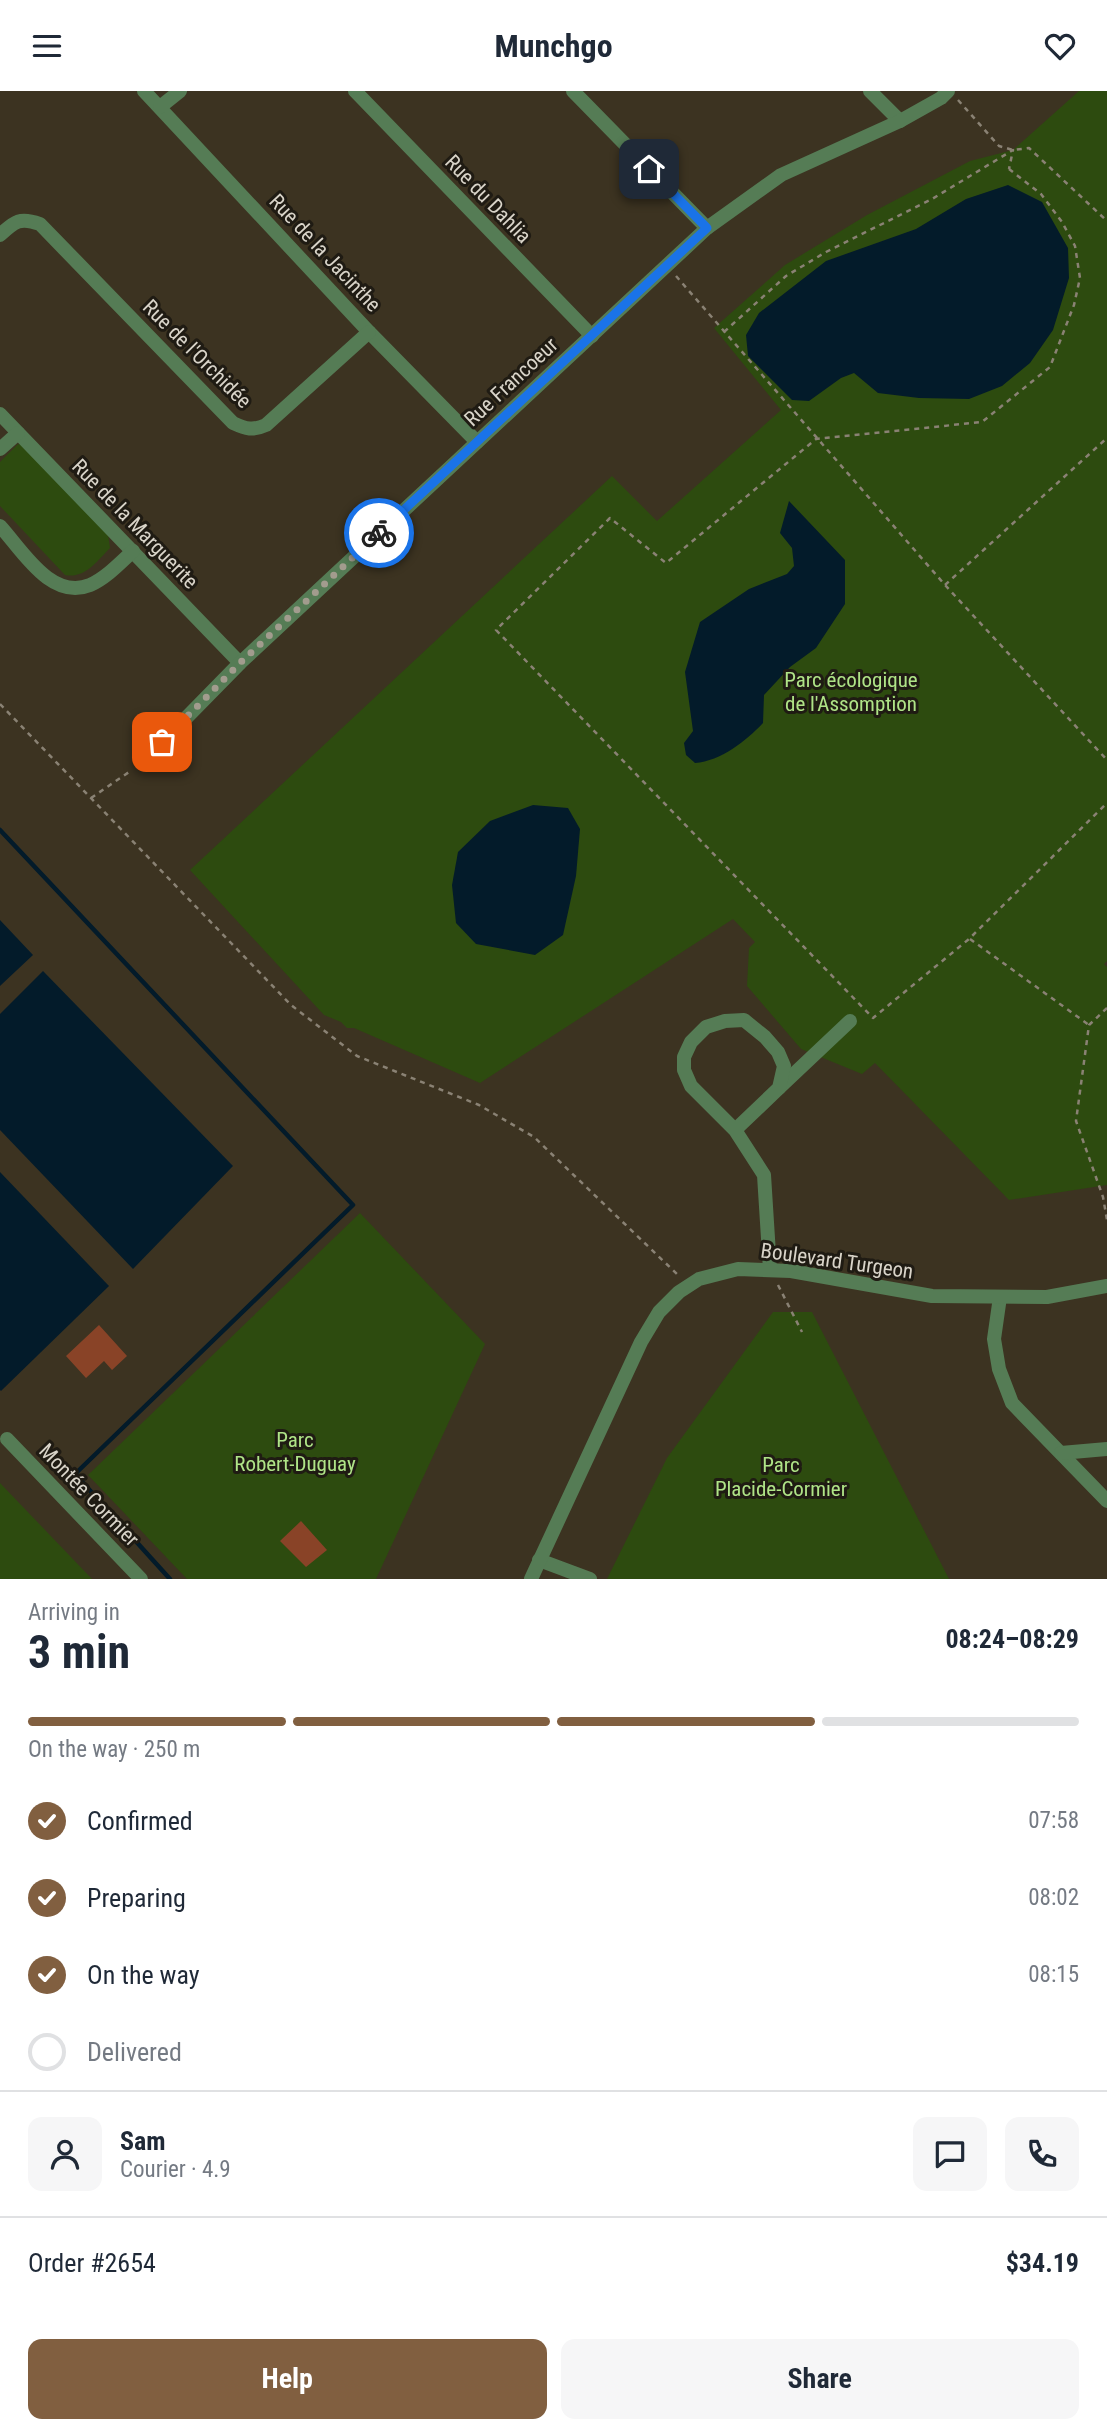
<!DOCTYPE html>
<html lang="en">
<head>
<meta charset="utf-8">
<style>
  body { margin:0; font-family:"Roboto Condensed",sans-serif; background:#f6f6f7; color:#1f2937; height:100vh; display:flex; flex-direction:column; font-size:26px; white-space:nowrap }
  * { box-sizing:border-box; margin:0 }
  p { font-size:23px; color:#747a83 }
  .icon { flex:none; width:38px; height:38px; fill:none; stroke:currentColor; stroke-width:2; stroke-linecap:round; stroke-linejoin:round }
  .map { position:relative; height:1488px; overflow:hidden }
  .drawer { display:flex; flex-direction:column; background:#fff; flex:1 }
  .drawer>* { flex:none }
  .pin { position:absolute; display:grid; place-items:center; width:60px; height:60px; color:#fff; margin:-30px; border-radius:14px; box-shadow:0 4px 10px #0006 }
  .courier { position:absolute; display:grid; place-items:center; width:70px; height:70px; margin:-35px; border:5px solid #1a73e8; border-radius:50%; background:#fff; color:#222; box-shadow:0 2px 9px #0007 }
  .overview em { font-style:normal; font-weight:700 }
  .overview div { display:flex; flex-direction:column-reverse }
  .overview { display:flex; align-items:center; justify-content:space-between; height:119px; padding:0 28px }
  h1 { font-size:46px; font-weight:700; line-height:52px }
  .bar { display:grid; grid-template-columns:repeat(4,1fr); gap:10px 7px; align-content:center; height:84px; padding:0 28px }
  .bar i { height:9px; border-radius:5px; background:#e0e1e3 }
  .bar .active { background:#815f40 }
  .bar p { grid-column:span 4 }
  .line { display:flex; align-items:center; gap:18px; padding:0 28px; border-top:2px solid #e0e1e3 }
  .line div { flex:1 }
  .round { display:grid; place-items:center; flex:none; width:74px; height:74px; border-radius:14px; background:#f6f6f7 }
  ol { padding:0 28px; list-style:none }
  li { display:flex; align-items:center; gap:21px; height:77px }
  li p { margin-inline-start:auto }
  li .icon { padding:7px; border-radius:50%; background:#815f40; color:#fff; stroke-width:4 }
  li:last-child { color:#747a83 }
  li i { width:38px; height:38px; border:4px solid #e0e1e3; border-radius:50% }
  .button { display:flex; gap:14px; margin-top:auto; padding:14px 28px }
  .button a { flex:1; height:80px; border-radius:14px; background:#815f40; color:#fff; font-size:28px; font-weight:700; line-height:80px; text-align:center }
  .button a+a { background:#f6f6f7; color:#1f2937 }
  header { display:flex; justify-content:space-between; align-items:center; height:91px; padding:0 28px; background:#fff; font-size:32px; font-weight:700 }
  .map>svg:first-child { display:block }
  .green { fill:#2d4b0f }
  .water { fill:#031b2a }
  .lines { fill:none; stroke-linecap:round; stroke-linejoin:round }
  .stream { stroke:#031b2a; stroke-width:4.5 }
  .building { fill:#894327 }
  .path { stroke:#8a8274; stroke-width:2.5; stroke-dasharray:5 5; stroke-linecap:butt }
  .minor { stroke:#557c55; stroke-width:14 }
  .done { stroke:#a29c8e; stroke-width:7; stroke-dasharray:0 12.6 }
  .route { stroke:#1a73e8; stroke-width:9 }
  .labels { text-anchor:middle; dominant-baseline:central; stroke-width:6; stroke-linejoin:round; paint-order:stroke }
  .street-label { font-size:21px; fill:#d9d4c9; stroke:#1f1b13 }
  .park-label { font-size:21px; fill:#afe487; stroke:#1f1b13 }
</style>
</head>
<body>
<header><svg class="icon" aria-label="menu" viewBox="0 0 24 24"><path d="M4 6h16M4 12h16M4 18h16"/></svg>Munchgo<svg class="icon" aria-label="heart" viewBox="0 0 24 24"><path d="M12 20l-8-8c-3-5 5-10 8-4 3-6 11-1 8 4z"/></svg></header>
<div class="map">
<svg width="1107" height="1488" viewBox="0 0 1107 1488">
  <rect width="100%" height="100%" fill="#3c3321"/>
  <g class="green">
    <path d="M1079,0H1107V870L1104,873L1107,876V1094L1009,1109L875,972L862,983L801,958L747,895L749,857L755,851L733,828L480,992L354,937H347L341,931L324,924L190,779L612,385L657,430L781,319L714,237L785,174L867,124L970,70L1013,59Z"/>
    <path d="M18,353L25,355L108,443L110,457C97,470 85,488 65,484L0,415V371Z"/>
    <path d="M360,1122L485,1253L376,1488H187L88,1384Z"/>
    <path d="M773,1221H812L949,1488H607L667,1367Z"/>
    <path d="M0,1392L92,1488H0Z"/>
  </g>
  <g class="water">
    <path d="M1008,94L1042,111L1068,157L1069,187L1053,239L1030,272L1002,295L969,308L919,307L878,302L854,282L841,287L809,310L792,309L748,265L746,244L759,222L826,170L916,138L966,108Z"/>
    <path d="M789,410L845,469V513L816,557L790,576L764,604L763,632C746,650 721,670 695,672L686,664L684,652L693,640L685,581L700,531L749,498L787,483L794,475L792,457L780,442Z"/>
    <path d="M533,714L568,717L580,738L576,785L563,844L535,864L476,853L456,832L452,794L458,761L490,730Z"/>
    <path d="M0,829L33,864L0,895Z"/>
    <path d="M43,880L233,1075L133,1178L0,1039V923Z"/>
    <path d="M0,1081L109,1195L1,1300L0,1299Z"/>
  </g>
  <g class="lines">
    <path class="stream" d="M0,739L353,1114L75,1383L170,1488"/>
  </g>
  <g class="building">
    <path d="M99,1234L127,1265L112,1279L104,1270L86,1287L66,1265Z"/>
    <path d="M301,1430L327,1459L306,1476L280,1450Z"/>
  </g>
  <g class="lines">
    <g class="path">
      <path d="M958,9L999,55L1013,59L1029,57L1107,130"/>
      <path d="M1009,78L1041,103L1062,131L1075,155L1080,187L1074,214L1050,276L982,331L816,348L666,472L610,427L496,539L873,927L969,848L1107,712"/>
      <path d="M676,185L945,494L1107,669"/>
      <path d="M724,241L786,185L826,161L932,108L1013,59L1009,78"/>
      <path d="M945,494L1107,347"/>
      <path d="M0,613L291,914L357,965L479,1014L534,1046L678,1184"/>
      <path d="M91,707L132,679"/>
      <path d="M970,848L1089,934"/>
      <path d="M1107,917L1089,934L1076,1030L1103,1106L1107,1129"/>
      <path d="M778,1194L802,1241"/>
    </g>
    <g class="minor">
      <path d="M144,0L369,241L477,351"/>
      <path d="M355,0L592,245"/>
      <path d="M573,0L707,137"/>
      <path d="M870,0L900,30"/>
      <path d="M160,16L180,0"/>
      <path d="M0,144C15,130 20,126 40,133L233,332C246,338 253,340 266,334L369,241"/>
      <path d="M0,323L240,572"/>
      <path d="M0,358L18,342"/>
      <path d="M0,435C22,459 51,510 90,494C106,487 120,472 133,460"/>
      <path d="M143,671L240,572L707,137L781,84L900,30L941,7L948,0"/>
      <path d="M779,997L850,930"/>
      <path d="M735,1039L779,997L784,975L778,961L765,946L744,929L725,930L706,936L691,951L684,966V979L691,995L735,1039L764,1084L770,1179"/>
      <path d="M1000,1206L994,1248L999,1278L1012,1312L1107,1410"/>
      <path d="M7,1348L141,1488"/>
      <path d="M1061,1362L1107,1358"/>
      <path d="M539,1469L590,1488"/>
      <path d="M531,1488L641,1251L659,1221L679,1201L699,1188L738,1178L791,1180L932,1205L1047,1206L1107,1195"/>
    </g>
  </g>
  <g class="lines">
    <path class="done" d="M162,651L240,572L379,442"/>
    <path class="route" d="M379,442L707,137L649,78"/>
  </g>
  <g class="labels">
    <g class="street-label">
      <text transform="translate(488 108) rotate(46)">Rue du Dahlia</text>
      <text transform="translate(325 162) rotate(47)">Rue de la Jacinthe</text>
      <text transform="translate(197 263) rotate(45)">Rue de l'Orchidée</text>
      <text transform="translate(511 291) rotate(-43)">Rue Francoeur</text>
      <text transform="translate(135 433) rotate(46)">Rue de la Marguerite</text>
      <text transform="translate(837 1170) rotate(8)">Boulevard Turgeon</text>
      <text transform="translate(89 1404) rotate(46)">Montée Cormier</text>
    </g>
    <g class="park-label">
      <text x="851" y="589">Parc écologique<tspan x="851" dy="24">de l'Assomption</tspan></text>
      <text x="295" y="1349">Parc<tspan x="295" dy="24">Robert-Duguay</tspan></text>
      <text x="781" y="1374">Parc<tspan x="781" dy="24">Placide-Cormier</tspan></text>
    </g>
  </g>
</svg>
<div class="pin" style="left:162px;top:651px;background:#ea580c"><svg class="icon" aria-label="bag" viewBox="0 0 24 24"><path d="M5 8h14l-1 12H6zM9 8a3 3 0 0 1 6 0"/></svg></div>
<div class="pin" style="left:649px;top:78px;background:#1f2937"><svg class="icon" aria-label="home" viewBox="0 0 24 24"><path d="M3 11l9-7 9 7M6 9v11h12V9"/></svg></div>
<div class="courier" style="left:379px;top:442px"><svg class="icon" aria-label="bike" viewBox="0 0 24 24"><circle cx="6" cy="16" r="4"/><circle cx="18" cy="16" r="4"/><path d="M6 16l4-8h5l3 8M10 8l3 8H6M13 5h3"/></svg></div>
</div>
<section class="drawer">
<div class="overview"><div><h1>3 min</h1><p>Arriving in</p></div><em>08:24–08:29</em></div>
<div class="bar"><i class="active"></i><i class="active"></i><i class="active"></i><i></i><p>On the way · 250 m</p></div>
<ol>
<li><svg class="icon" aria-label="check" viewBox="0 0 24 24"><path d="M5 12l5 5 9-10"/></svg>Confirmed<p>07:58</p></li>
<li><svg class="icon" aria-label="check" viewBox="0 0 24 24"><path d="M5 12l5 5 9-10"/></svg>Preparing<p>08:02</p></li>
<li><svg class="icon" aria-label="check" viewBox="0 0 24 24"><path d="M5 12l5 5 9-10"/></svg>On the way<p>08:15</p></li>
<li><i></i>Delivered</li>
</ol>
<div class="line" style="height:126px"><a class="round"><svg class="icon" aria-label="person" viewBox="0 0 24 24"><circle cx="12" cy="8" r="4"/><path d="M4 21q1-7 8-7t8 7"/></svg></a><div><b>Sam</b><p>Courier · 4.9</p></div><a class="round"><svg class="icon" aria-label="chat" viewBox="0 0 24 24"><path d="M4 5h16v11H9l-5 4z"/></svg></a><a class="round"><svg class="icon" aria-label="phone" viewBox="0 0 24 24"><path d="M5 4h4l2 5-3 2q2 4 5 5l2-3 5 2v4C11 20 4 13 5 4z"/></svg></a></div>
<div class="line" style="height:91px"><div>Order #2654</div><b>$34.19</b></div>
<div class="button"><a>Help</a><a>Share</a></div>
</section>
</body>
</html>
